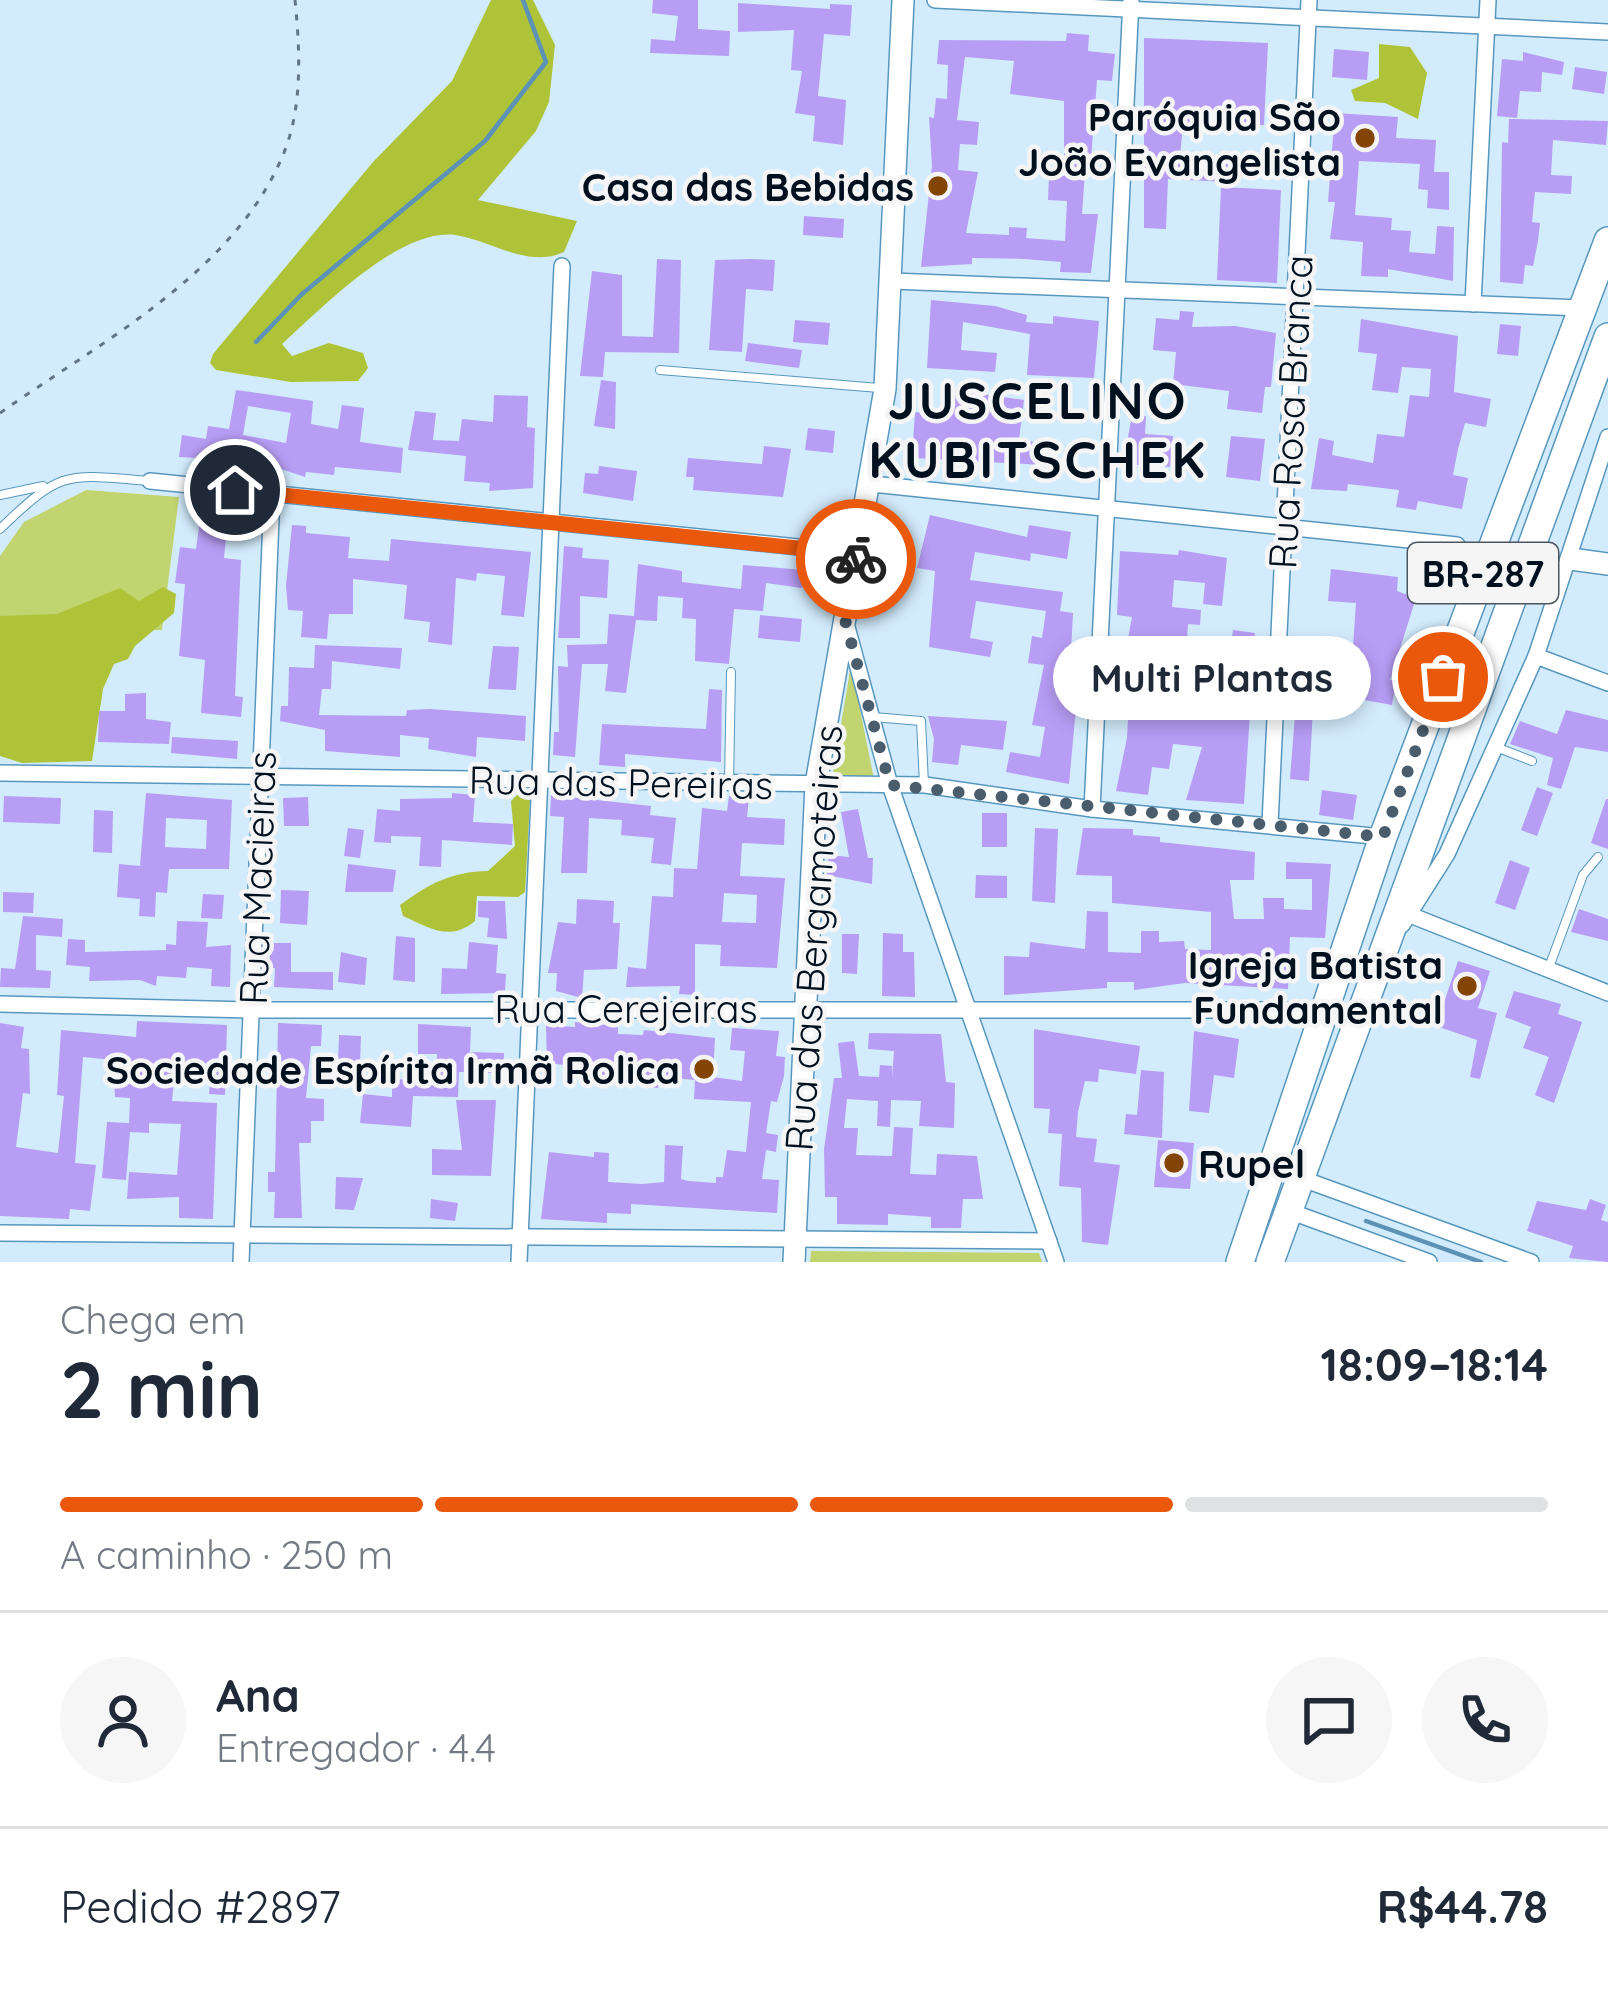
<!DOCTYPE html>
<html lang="pt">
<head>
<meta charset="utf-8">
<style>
  body { margin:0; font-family:Quicksand,sans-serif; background:#f6f6f7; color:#1f2937; height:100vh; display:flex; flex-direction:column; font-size:45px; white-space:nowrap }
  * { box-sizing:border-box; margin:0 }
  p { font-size:39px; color:#747a83 }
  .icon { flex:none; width:66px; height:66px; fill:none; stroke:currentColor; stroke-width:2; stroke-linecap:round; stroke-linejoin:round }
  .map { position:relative; height:1262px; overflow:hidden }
  .details { display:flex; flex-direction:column; background:#fff; flex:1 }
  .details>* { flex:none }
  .pin { position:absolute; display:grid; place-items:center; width:102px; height:102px; color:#fff; margin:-51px; border:6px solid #fff; border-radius:50%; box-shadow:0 3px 12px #0007 }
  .courier { position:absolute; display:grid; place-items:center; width:120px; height:120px; margin:-60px; border:9px solid #ea580c; border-radius:50%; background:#fff; color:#222; box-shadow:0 3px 15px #0007 }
  .bubble { position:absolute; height:84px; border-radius:42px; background:#fff; box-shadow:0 6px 18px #0003; font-size:39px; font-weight:700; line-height:84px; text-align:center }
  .headline em { font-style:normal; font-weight:700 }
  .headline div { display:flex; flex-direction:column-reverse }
  .headline { display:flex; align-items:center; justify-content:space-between; height:204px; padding:0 60px }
  h1 { font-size:78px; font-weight:700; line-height:90px }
  .bar { display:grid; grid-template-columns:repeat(4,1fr); gap:18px 12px; align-content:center; height:144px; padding:0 60px }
  .bar i { height:15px; border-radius:9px; background:#e0e1e3 }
  .bar .on { background:#ea580c }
  .bar p { grid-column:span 4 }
  .line { display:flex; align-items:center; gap:30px; padding:0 60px; border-top:3px solid #e0e1e3 }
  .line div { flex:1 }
  .round { display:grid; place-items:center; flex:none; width:126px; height:126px; border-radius:63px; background:#f6f6f7 }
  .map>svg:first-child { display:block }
  .green { fill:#c2d46f }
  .forest { fill:#afc339 }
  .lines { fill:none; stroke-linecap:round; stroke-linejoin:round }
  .stream { stroke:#5b92b5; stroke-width:4.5 }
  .building { fill:#b89df5; fill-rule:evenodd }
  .lane-casing { stroke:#5797be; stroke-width:10 }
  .street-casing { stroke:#5797be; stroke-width:18 }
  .secondary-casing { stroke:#5797be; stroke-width:24 }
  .highway-casing { stroke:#5797be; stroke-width:30 }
  .path { stroke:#617585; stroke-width:3; stroke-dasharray:6 9; stroke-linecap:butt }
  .lane { stroke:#fff; stroke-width:8 }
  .street { stroke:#fff; stroke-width:15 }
  .secondary { stroke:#fff; stroke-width:21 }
  .highway { stroke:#fff; stroke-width:27 }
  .done { stroke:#4a5d6d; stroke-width:12; stroke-dasharray:0 21.6 }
  .route { stroke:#ea580c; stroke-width:15 }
  .poi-dot { fill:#834505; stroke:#f5f5f5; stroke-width:4.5 }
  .labels { text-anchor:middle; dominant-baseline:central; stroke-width:9; stroke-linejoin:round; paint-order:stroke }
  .shield { fill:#f5f5f5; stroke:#4a555f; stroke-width:3 }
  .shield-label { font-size:36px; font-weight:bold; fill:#00101f }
  .poi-label { font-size:39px; font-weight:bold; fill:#00101f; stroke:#f5f5f5; text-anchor:end }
  .street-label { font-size:39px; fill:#00101f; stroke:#f5f5f5 }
  .district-label { font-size:51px; font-weight:bold; letter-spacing:3px; fill:#00101f; stroke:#f5f5f5 }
</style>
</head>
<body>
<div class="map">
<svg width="1608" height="1262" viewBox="0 0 1608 1262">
  <rect width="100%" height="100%" fill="#d3ecfd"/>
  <g class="green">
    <path d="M86,490L179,497L162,630L92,632L0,753V556L24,522Z"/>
    <path d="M851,665L874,779L832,778Z"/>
    <path d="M811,1251L1039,1253L1042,1262H810Z"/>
  </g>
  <g class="forest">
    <path d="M491,0H533L555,45L549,102L536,131L478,200L577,221L564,252C528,269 491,240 455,235C399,228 321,309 282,344L292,356L329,343L363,353L368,368L358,381L291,382L216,370L210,363L213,354L373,162L452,81Z"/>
    <path d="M1379,44L1410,47L1427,73L1418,119L1385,103L1355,101L1351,90L1379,78Z"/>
    <path d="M163,587L176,594L174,613L135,646L128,659L114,664L103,689L92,761L22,763L0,756V616L57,614L120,588L139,601Z"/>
    <path d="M518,794L530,800L525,892L518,897L477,896L475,921C450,942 430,928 403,916L400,905C431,883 450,872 488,871L515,846L511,801Z"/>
  </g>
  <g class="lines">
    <g class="stream">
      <path d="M256,342L302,294L485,141L546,62L523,0"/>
      <path d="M1366,1221L1481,1262"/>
    </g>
  </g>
  <g class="building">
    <path d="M653,0H698V29L730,31L729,56L650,53L651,39L675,41L678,16L652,13Z"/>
    <path d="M738,3L830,9V4L852,5L850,36L824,34L818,96L846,100L843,145L813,141L815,116L795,113L802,71L791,70L794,30L738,32Z"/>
    <path d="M1067,33L1089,35L1088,51L1115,54L1112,81L1097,80L1090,173L1085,172L1082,214H1098L1091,273L1060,272L1061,262L1025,259L972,258V264L921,267L932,166L929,117L934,118L936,98L947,99L948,65L937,64L939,40L1066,41ZM965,57L1014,61L1010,94L1064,101V176H1049L1048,200L1067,201L1065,241L1026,238L1027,228L1009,227V235L966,233L978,172L958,170L960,144L977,145L979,122L957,120Z"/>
    <path d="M1144,38L1268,43L1264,125H1183L1180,156L1228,159L1227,182L1168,179L1166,229L1144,228Z"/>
    <path d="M1334,49L1369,52L1367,80L1332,77Z"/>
    <path d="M1523,52L1564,62L1562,75L1542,72L1541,92L1520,91L1517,118L1497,116L1502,59L1523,61Z"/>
    <path d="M1575,67L1607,72L1604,94L1572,89Z"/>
    <path d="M1335,113L1398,117L1396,138L1436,140L1434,172H1449V210L1427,208L1428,190L1418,189L1420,164L1359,161L1355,215L1392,218L1391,230L1411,231L1409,252L1435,254L1437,226L1454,227L1453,281L1388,269V277L1361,276L1363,242L1330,239L1335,202H1328Z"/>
    <path d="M1509,119L1608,121L1606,145L1553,140L1551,175L1572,176L1571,194L1535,192L1532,222L1540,223L1538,241L1533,266L1525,265L1523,284L1500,282L1502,142L1508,143Z"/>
    <path d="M1221,187L1281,190L1277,283L1217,280Z"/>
    <path d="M804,216L844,219L843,238L803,235Z"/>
    <path d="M657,259L681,260L679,353L605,352L603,377L580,376L592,271L622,275V336L653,337Z"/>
    <path d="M750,259L775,260L773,291L746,289L742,352L709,350L715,260Z"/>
    <path d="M931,300L995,306L1027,315L1026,322L1053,324V316L1099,321L1094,378L1027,375L1030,334L963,322L961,350L997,353L995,372L927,368Z"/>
    <path d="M1180,311L1194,312L1192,327L1235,326L1276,333L1271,387H1265L1262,413L1227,409L1229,391L1173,384L1176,352L1153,350L1156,318L1179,320Z"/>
    <path d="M1361,319L1458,336L1454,392L1491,399L1486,427L1465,423L1458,449L1453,475L1468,478L1462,509L1418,501L1416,510L1396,507L1399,490L1348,484L1347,491L1311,489L1319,438L1334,441L1332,455L1373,463L1377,434L1404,437L1410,395L1429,397L1431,369L1402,367L1398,393L1372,390L1377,354L1358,352Z"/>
    <path d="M795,320L830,323L828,345L793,342Z"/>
    <path d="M1500,324L1521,326L1518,356L1497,354Z"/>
    <path d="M748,343L802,350L799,368L745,361Z"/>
    <path d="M601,380L616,382L615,429L594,426Z"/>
    <path d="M948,389L1024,400L1019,440L1045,443L1043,465L912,458L915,412L946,415Z"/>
    <path d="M236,390L313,401L311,424L338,429L342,405L364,408L360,442L403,448L401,473L335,467L334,475L306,472L305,477L257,461L179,457L182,435L206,439L208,426L229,429ZM248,406L291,413L286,443L243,435Z"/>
    <path d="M494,395L528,396L527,427L535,428L533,488L489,491L490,483L464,481L466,456L408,450L415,411L436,413L433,440L459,441L462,419L493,422Z"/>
    <path d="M1132,415L1146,416L1145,434L1173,436L1170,467L1123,464Z"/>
    <path d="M808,428L835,431L833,453L805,450Z"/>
    <path d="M1231,436L1265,439L1260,481L1226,477Z"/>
    <path d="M764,446L791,449L783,497L693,490L694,477H686L688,458L762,464Z"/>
    <path d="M599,466L637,471L633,501L583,493L585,473L598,474Z"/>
    <path d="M202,505L229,508L224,558L241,560L235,696L243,697L241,717L201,713L205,660L179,656L185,584L175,583L180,547L196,549Z"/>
    <path d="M930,515L1027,537L1029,525L1071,532L1067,559L1031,553L1030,561L975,552L970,580L1063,592L1060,611L1073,613L1068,707L1076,708L1069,784L1006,772L1010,752L1040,757L1045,727L1032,725L1044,665L1028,663L1032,636L1042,638L1046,611L976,601L970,638L993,642L990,657L929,647L935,571L917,568Z"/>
    <path d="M292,525L306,526V533L350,537L348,558L389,561L391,539L531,552L524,617L501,615L505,576L477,573L476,581L456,578L452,645L428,642L430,622L404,619L407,585L353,579V614H329L327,639L301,637L303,611L288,610L286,586Z"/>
    <path d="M564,546L583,548L582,558L609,560L607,598L580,596V638H558Z"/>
    <path d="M1179,550L1227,558L1222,606L1203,604L1205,583L1174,580L1172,607L1201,610L1200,625L1188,624L1186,655L1153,653L1148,692L1158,693L1155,714L1189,719L1192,689L1225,692L1233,630L1255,633L1244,697L1251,698L1244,804L1186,800L1202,747L1173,744L1169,769L1152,767L1148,795L1116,791L1127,738L1132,645L1127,644L1132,617L1117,615L1120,551L1178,555Z"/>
    <path d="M638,564L682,571V582L741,589L743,565L804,570L802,588L766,583L763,611L734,609L729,664L695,661L696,619L682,618L683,598L658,596L657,621L636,620L626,693L605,691L608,664H582L575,757L553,755L554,732H559L558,666L568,667L567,645L607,644L609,614L634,616Z"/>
    <path d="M1331,569L1398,577L1397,591L1416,598L1390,680L1396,681L1392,705L1314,691L1309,781L1290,779L1301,638L1353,646L1356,603L1328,601Z"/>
    <path d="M760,615L802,619L800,642L758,638Z"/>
    <path d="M315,645L402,648L400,669L332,661L331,689H322L319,715L406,716L407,710L430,709L526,716L525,741L477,737L476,757L428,749L429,738L400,735V757L325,751V730L280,721L281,706H288L289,667L314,668Z"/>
    <path d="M493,646L519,647L516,690L488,689Z"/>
    <path d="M709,689L722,690L721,762L625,754V767L599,765L602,724L706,729Z"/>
    <path d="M146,693V719L171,722L169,744L98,742L99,711H125V694Z"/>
    <path d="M1566,710L1608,720V752L1575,747L1561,789L1547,785L1553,758L1510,744L1520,721L1557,734Z"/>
    <path d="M928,716L1007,721L1003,750L961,745L958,765L932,762L934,739Z"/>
    <path d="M172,737L238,741L237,759L171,753Z"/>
    <path d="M1537,787L1553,793L1537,836L1521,830Z"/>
    <path d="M1322,790L1357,795L1353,820L1319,815Z"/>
    <path d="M146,793L232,800L229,869H169L167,893L156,892L155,917L139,916L140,899L117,897L119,864L140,866ZM166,818L207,820L206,849L165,847Z"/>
    <path d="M452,793L475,795L473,822L513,824L512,845L442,840L441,867L419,866L421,837L391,836V843L374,842L377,809L400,811V799L452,798Z"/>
    <path d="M551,795L651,806L650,815L676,818L671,865L651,863L654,838L621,835L622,820L589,818L587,873H561L564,817L550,816Z"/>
    <path d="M4,796L61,798L60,824L3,822Z"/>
    <path d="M729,796L749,797L747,817L785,819L784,845L742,843L740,876L785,878L777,968L720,966L721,945L695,944V995L679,994L680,986L626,987L628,967L646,969L652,896L673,897L674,868L697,869L702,808L727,811ZM724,893L757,895L756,923L722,922Z"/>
    <path d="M308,797L309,826H284L283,798Z"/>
    <path d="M1606,799H1608V849L1591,843Z"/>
    <path d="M858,809L868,858H873L872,884L827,875L829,855L849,857L841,812Z"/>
    <path d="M94,810L113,811L112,853L93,852Z"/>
    <rect x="982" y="813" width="25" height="34"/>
    <path d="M348,828L364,830L360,858L344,856Z"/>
    <path d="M1035,828L1058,829L1055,903L1032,901Z"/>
    <path d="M1083,828L1133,829V835L1160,837V842L1255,852L1254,880H1230L1234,919H1264L1263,898H1284V909L1312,910V879H1286V862L1331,864L1325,938L1290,937L1288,989L1185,983L1134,990V982H1107V988L1004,995V956L1029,957L1030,942L1085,949L1087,911L1108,912V952L1141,953V931H1159V942L1184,941L1185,949L1211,950V912L1112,903V876L1076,875Z"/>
    <path d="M1510,860L1530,868L1515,910L1495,903Z"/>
    <path d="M348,864L396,870L393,892H345Z"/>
    <path d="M976,875L1007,876V898H975Z"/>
    <path d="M281,890L309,891L307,925L280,923Z"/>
    <path d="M3,892L34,893L33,913L3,912Z"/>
    <path d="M203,894L224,895L222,919L201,918Z"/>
    <path d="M577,899L614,901L613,923H620L617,969L584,970L582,998L556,991L557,973H548L558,922L576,924Z"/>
    <path d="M478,901H505L507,939L487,937L489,918L478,917Z"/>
    <path d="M1579,909L1608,919V941L1571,932Z"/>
    <path d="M23,916L63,919L62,937L36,935V970L51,971L50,988L0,987L1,968L15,969Z"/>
    <path d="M177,921L208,922L206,947L231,945L230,987L211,986L212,969L187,967L186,978L157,976L156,986L140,980L89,981L90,967L66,965L68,939L85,940V952L166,950V944L176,945Z"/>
    <path d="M883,933L903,934V952H914L915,997L882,996Z"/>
    <path d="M842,934H859L857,974L842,973Z"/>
    <path d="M396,936L415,938V982L393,980Z"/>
    <path d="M469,942L498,945L496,973L506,974L505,993L441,994L442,968L467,969Z"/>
    <path d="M272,943H291V972H333V990L274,987L275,968H268Z"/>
    <path d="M341,952L367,958L365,985L338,982Z"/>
    <path d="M1458,961L1490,971L1478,1008L1497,1013L1480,1079L1470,1077L1477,1040L1436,1026Z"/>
    <path d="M1514,991L1561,1004L1558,1014L1582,1022L1554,1103L1535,1095L1549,1057L1523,1048L1531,1027L1505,1017Z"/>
    <path d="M137,1021L227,1025L225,1095L209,1094L211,1071L175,1070L172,1101L217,1103L213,1219L179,1218V1197L127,1199L129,1172L177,1175L181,1124L149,1123V1133L130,1132L126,1180L102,1178L107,1122L129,1123L130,1098L115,1097L113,1060L83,1057L75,1163L96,1165L90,1211L70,1209L69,1219L0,1216V1023L24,1027L21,1048L29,1049L30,1094L23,1093L16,1147L58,1153L64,1096L57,1095L61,1030L136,1037Z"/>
    <path d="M575,1022L618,1026V1034L643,1035L644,1030L715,1038L713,1077L742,1081L745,1051L730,1050L732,1028L779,1031L776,1056L785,1057L784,1076L777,1102L771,1101L766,1133L778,1135L776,1152L766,1150L762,1179L779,1180L777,1213L631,1204V1214L607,1213V1223L541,1219L549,1152L594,1157V1152L609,1153L608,1182L642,1184L664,1182L665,1145L683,1146L681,1179L688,1181L716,1183V1177H723L727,1150L746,1152L751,1102L694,1099L695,1080L660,1077L658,1088L640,1086L641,1076L593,1075L574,1066L547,1063L546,1025L575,1027Z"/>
    <path d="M278,1023L322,1025L321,1046H311L306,1098L324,1099V1121H311V1143H299L302,1218H274L275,1192H268V1172H275Z"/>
    <path d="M418,1024L471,1027L470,1052L504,1053L503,1073L459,1072L458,1097L413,1096L411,1127L360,1123L363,1094L392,1097V1079L436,1081L437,1054H418Z"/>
    <path d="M1034,1029L1140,1046L1136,1074L1099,1069L1098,1082L1085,1081L1078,1112L1076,1137L1097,1139L1094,1162L1120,1165L1108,1245L1082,1242L1081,1188L1059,1186L1062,1134L1048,1133L1050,1109L1034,1108Z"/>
    <path d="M1194,1031L1239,1039L1234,1078L1214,1075L1209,1113L1189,1111Z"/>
    <path d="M869,1033L941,1034L946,1082L955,1083L954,1128L919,1126L921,1101L891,1100L890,1127L877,1126L878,1101L847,1099L844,1128H858L856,1155L892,1156L894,1127L913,1128L910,1174L936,1175L937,1154L977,1156L983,1199H963L961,1228H931V1217L888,1214V1225L837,1224V1197H825L824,1149L834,1078H842L838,1043L854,1041L859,1076L879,1077L880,1065L892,1066V1078L894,1051L868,1049Z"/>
    <path d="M339,1035L361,1036L360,1065L338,1064Z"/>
    <path d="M1141,1070L1164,1072L1162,1138L1124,1134L1126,1114L1137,1115Z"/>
    <path d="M456,1100H496L491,1176L432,1175V1149L462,1150Z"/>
    <path d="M1158,1140L1194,1143L1190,1189L1154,1187Z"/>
    <path d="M336,1177L363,1178L354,1210L335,1209Z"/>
    <path d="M431,1199L458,1203L455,1221L430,1218Z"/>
    <path d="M1590,1199L1606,1205L1601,1220L1608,1222V1262L1569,1258L1573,1246L1527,1231L1537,1201L1586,1210Z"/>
  </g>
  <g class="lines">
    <g class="lane-casing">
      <g id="lane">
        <path d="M660,370L879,388"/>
        <path d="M0,495L43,486"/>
        <path d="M0,529C62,469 66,474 150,481"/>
        <path d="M873,717L921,721L924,784"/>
        <path d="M1496,747L1532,761"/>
        <path d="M729,783L731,672"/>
        <path d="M1548,970L1583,875L1598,857"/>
      </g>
    </g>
    <g class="street-casing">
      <g id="street">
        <path d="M935,0L1608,32"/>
        <path d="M892,281L1583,308"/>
        <path d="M1473,304L1488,0"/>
        <path d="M150,481L857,553"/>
        <path d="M872,484L1457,545"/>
        <path d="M847,627L890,785L1056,1262"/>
        <path d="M1536,656L1608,683"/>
        <path d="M0,773L925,785L1092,809L1383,837"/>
        <path d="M1092,809L1131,0"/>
        <path d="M1270,824L1309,0"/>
        <path d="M1410,915L1608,993"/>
        <path d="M1402,925L1447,854L1536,656L1608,437"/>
        <path d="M0,1004L251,1010H1325"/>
        <path d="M1300,1178L1531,1262"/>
        <path d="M1289,1211L1429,1262"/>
        <path d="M0,1233L1049,1241"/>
        <path d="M241,1262L272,494"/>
        <path d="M519,1262L562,266"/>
      </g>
    </g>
    <g class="secondary-casing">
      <g id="secondary">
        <path d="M1571,559L1608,564"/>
        <path d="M794,1262L816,784L885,389L903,0"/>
      </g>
    </g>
    <g class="highway-casing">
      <g id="highway">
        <path d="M1240,1262L1383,837L1608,241"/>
        <path d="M1270,1262L1608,337"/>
      </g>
    </g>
    <path class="path" d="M0,413C99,343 234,273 283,155C303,108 300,50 295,0"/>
    <use href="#lane" class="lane"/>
    <use href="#street" class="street"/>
    <use href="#secondary" class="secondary"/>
    <use href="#highway" class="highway"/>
  </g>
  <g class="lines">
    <path class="done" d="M856,559L844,616L890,785L1383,837L1443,677"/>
    <path class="route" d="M235,490L857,554L856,559"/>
  </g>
  <g class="poi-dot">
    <circle cx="1365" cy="138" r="12"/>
    <circle cx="938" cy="186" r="12"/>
    <circle cx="1467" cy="986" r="12"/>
    <circle cx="704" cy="1069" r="12"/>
    <circle cx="1174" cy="1163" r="12"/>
  </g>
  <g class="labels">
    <rect class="shield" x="1408" y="543" width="150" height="60" rx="9"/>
    <g class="shield-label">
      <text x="1483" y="573">BR-287</text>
    </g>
    <g class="poi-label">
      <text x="1341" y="116">Paróquia São<tspan x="1341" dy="45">João Evangelista</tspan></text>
      <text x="914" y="186">Casa das Bebidas</text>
      <text x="1443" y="964">Igreja Batista<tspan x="1443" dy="45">Fundamental</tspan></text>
      <text x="680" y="1069">Sociedade Espírita Irmã Rolica</text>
      <text x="1198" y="1163" text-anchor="start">Rupel</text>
    </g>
    <g class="street-label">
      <text transform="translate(1290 412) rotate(-87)">Rua Rosa Branca</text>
      <text transform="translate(621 782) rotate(1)">Rua das Pereiras</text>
      <text transform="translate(257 878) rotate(-88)">Rua Macieiras</text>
      <text transform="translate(813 938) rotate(-86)">Rua das Bergamoteiras</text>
      <text x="626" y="1008">Rua Cerejeiras</text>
    </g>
    <g class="district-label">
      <text x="1038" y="400">JUSCELINO<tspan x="1038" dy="59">KUBITSCHEK</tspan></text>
    </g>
  </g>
</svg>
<div class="pin" style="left:1443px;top:677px;background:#ea580c"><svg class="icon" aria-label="bag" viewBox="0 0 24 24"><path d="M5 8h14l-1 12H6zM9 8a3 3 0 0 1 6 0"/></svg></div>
<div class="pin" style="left:235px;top:490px;background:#1f2937"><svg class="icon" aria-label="home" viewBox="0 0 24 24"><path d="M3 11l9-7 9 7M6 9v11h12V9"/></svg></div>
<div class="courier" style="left:856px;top:559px"><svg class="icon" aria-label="bike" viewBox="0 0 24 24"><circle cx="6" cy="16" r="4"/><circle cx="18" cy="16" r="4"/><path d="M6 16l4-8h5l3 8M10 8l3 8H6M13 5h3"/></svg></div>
<div class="bubble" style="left:1053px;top:636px;width:318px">Multi Plantas</div>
</div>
<section class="details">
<div class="headline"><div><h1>2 min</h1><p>Chega em</p></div><em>18:09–18:14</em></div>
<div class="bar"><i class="on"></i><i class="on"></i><i class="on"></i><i></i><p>A caminho · 250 m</p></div>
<div class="line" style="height:216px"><a class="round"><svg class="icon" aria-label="person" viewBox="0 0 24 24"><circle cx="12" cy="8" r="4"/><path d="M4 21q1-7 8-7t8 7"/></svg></a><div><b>Ana</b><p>Entregador · 4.4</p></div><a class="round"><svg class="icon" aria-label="chat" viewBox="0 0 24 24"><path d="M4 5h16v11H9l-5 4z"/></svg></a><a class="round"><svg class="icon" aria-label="phone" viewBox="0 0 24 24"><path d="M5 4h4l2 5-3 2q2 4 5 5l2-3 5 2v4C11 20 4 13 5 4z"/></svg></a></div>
<div class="line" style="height:156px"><div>Pedido #2897</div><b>R$44.78</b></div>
</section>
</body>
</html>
